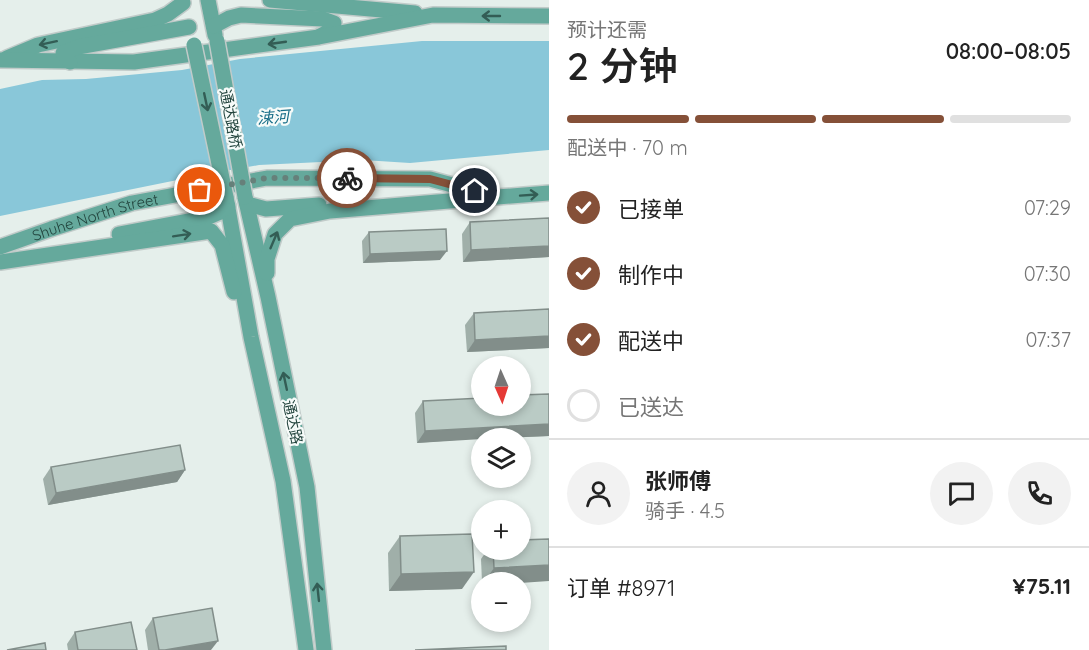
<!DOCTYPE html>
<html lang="zh">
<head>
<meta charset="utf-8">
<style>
  body { margin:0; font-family:Quicksand,"Noto Sans SC",sans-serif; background:#f2f2f2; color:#222; height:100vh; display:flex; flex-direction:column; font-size:22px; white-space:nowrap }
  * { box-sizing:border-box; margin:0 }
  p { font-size:20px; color:#767676 }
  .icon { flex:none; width:33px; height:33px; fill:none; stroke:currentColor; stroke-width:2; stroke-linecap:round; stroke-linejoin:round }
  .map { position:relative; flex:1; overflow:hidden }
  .drawer { display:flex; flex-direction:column; background:#fff; width:540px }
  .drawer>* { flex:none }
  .needle { width:39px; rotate:177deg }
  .tools { position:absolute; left:471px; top:356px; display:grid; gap:12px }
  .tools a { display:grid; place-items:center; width:60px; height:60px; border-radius:50%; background:#fff; box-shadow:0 3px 9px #0003; font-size:30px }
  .pin { position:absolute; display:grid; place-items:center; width:51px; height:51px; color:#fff; margin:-26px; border:3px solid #fff; border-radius:50%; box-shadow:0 2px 6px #0007 }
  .courier { position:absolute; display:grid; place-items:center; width:60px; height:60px; margin:-30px; border:4px solid #855038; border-radius:50%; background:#fff; color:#222; box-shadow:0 2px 8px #0007 }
  .headline em { font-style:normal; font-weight:600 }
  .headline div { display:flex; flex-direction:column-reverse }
  .headline { display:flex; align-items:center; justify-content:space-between; height:102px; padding:0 18px }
  h1 { font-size:39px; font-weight:600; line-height:45px }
  .bar { display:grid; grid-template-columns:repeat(4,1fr); gap:9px 6px; align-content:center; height:72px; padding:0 18px }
  .bar i { height:8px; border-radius:4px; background:#e0e0e0 }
  .bar .selected { background:#855038 }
  .bar p { grid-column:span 4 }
  .line { display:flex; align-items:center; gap:15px; padding:0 18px; border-top:2px solid #e0e0e0 }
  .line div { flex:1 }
  .round { display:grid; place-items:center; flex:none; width:63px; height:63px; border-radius:32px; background:#f2f2f2 }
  ol { padding:0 18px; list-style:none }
  li { display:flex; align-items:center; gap:18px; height:66px }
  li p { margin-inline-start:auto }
  li .icon { padding:6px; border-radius:50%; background:#855038; color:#fff; stroke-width:4 }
  li:last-child { color:#767676 }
  li i { width:33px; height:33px; border:3px solid #e0e0e0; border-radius:50% }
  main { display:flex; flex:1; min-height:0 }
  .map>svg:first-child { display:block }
  .water { fill:#89c7d9 }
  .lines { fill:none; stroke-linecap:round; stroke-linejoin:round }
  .major-casing { stroke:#c1cbc9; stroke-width:18 }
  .major { stroke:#65a99c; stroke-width:15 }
  .major-bridge-casing { stroke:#c1cbc9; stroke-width:18; stroke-linecap:butt }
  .major-bridge { stroke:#65a99c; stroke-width:15 }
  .wall { fill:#a0afa9 }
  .shaded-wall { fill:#828e8a }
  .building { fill:#bacbc5; stroke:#828e8a; stroke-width:1.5 }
  .oneway { stroke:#335d55 }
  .done { stroke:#66807a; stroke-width:6; stroke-dasharray:0 10.8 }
  .route { stroke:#855038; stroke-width:8 }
  .labels { text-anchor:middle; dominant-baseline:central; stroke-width:4.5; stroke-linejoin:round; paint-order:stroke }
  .street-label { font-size:15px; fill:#22443d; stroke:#f6fbf9 }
  .water-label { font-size:16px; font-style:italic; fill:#156c87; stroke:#f6fbf9 }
</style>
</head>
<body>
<main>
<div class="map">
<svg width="549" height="650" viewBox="0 0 549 650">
  <rect width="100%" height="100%" fill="#e5efeb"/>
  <path class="water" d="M422,41H549V150L410,163L363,160L259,165L202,175L0,216V89L42,80L86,79L182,70L240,59Z"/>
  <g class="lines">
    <g class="major-casing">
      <g id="major">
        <path d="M208,0L215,35"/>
        <path d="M270,0L415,13"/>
        <path d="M214,26L229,18L241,15L323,19L334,23L333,29L320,36"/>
        <path d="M7,58L38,45L155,20L168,14L183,3"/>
        <path d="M0,60L134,62L319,37L433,15L549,16"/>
        <path d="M70,62L63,53L78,47L189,27"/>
        <path d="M226,197L251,337L283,481L306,650"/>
        <path d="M245,197L268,297L307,487L324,650"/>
        <path d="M247,204L266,209L319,205"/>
        <path d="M119,234L209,217L218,213L228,206"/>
        <path id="s1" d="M0,247L51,229L132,203L267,178L430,179L497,197L549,193"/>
        <path d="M0,262L211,231L222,245L234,292"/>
        <path d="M267,273V259L275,234L290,219L330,211L485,198"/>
      </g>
    </g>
    <use href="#major" class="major"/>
    <g class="major-bridge-casing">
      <g id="major-bridge">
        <path d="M217,41L245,197"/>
        <path d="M194,45L226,197"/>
      </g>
    </g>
    <use href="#major-bridge" class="major-bridge"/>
  </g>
  <g class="wall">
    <path d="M549,218V257L463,262L462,234L470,222Z"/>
    <path d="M369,232L440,260L363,263L362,241Z"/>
    <path d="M549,309V348L467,352L465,325L474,313Z"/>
    <path d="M423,401L549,436L505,438H482L417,443L415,413Z"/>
    <path d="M51,467L185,470L177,482L48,505L43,479Z"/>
    <path d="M400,536L462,589L389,591L388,553Z"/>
    <path d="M488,549H520V582H482L481,559Z"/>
    <path d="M153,618L211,650H148L145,630Z"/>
    <path d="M75,632L137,650H68L67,644Z"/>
  </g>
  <g class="shaded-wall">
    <path d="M549,246V257L463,262L471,250Z"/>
    <path d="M447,251L440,260L363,263L370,254Z"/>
    <path d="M549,336V348L467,352L475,340Z"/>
    <path d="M549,424V436L505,438H482V439L417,443L425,431Z"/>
    <path d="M185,470L177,482L48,505L56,493Z"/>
    <path d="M549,565V581L520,583L484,582L494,568Z"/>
    <path d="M474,572L462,589L389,591L401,574Z"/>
    <path d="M218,641L211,650H165Z"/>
  </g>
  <g class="building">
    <path d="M549,218V246L471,250L470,222Z"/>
    <path d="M446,229L447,251L370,254L369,232Z"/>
    <path d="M549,309V336L475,340L474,313Z"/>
    <path d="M549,394V424L425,431L423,401L482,398V405H520V395Z"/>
    <path d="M180,445L185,470L56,493L51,467Z"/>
    <path d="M472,534L474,572L401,574L400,536Z"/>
    <path d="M549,539V565L494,568L493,549H520V540Z"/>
    <path d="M212,608L218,641L165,650H159L153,618Z"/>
    <path d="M131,622L137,650H78L75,632Z"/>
    <path d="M45,643L46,650H7Z"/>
    <path d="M506,646V650H415Z"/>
  </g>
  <defs><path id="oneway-shaft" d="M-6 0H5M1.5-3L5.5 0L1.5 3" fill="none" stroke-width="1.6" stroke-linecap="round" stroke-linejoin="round" transform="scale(1.5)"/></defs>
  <g class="oneway">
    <use href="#oneway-shaft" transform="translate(491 16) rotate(-180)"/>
    <use href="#oneway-shaft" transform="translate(48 43) rotate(168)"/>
    <use href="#oneway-shaft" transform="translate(277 43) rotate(172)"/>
    <use href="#oneway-shaft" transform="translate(206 102) rotate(78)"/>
    <use href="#oneway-shaft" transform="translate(529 195) rotate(-4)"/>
    <use href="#oneway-shaft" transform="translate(182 235) rotate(-9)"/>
    <use href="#oneway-shaft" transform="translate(274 240) rotate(-67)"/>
    <use href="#oneway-shaft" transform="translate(285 381) rotate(-102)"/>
    <use href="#oneway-shaft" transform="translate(318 592) rotate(-96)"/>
  </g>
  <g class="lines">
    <path class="done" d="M200,190L267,178H347"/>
    <path class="route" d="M347,178L430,179L475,191"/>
  </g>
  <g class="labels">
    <g class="street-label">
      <text transform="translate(231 119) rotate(79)">通达路桥</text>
      <text stroke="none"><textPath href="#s1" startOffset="100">Shuhe North Street</textPath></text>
      <text transform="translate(293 422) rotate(78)">通达路</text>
    </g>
    <g class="water-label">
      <text transform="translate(273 117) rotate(-4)">涑河</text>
    </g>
  </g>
</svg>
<div class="tools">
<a><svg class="needle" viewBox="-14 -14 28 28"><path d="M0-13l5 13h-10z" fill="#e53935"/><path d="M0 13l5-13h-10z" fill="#767676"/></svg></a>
<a><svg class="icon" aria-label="layers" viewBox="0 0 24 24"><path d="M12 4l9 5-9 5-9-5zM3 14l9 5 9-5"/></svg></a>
<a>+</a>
<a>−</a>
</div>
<div class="pin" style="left:200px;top:190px;background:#ea580c"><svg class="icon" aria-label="bag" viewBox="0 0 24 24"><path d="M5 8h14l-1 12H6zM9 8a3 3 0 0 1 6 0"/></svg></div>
<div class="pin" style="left:475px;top:191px;background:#1f2937"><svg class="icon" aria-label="home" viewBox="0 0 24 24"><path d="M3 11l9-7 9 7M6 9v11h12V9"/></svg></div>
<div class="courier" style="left:347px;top:178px"><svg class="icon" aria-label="bike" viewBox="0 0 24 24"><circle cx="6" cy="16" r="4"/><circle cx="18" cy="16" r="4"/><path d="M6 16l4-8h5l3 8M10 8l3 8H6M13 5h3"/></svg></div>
</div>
<section class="drawer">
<div class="headline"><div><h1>2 分钟</h1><p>预计还需</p></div><em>08:00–08:05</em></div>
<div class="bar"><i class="selected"></i><i class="selected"></i><i class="selected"></i><i></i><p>配送中 · 70 m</p></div>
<ol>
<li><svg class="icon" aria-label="check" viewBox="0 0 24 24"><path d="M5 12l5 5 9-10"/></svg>已接单<p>07:29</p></li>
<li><svg class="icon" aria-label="check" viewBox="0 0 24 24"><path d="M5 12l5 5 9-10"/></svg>制作中<p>07:30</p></li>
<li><svg class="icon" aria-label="check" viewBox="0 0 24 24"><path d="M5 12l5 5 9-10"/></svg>配送中<p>07:37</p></li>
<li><i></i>已送达</li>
</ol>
<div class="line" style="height:108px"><a class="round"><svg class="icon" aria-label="person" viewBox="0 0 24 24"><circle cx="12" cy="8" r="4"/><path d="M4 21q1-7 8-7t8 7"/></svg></a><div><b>张师傅</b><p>骑手 · 4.5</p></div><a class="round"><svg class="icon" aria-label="chat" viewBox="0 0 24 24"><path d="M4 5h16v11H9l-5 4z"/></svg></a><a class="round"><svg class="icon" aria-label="phone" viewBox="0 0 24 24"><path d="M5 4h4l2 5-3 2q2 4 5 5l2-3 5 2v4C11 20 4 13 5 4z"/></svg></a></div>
<div class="line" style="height:78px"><div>订单 #8971</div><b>¥75.11</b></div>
</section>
</main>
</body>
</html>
